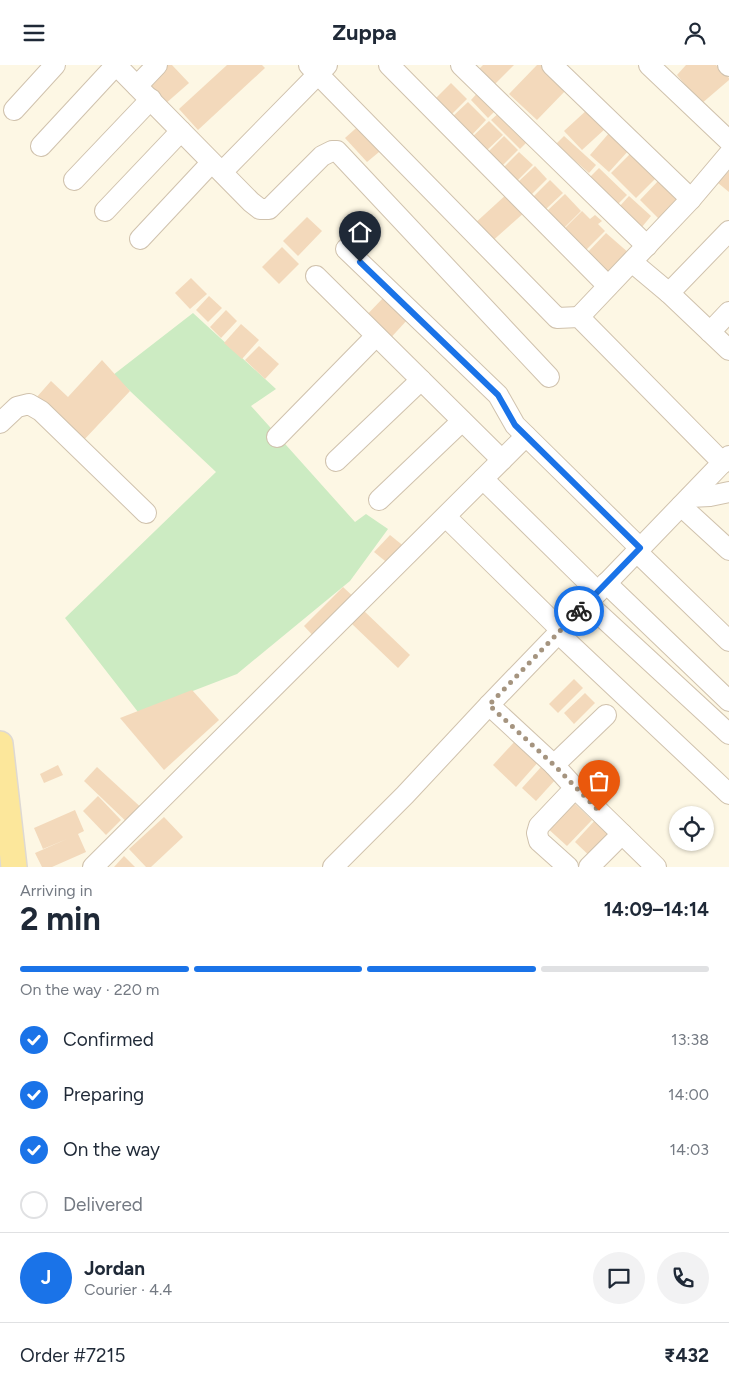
<!DOCTYPE html>
<html lang="en">
<head>
<meta charset="utf-8">
<style>
  body { margin:0; font-family:Figtree,sans-serif; background:#f2f2f3; color:#1f2937; height:100vh; display:flex; flex-direction:column; font-size:19px; white-space:nowrap }
  * { box-sizing:border-box; margin:0 }
  p { font-size:16px; color:#747a83 }
  .icon { flex:none; width:28px; height:28px; fill:none; stroke:currentColor; stroke-width:2; stroke-linecap:round; stroke-linejoin:round }
  .map { position:relative; height:802px; overflow:hidden }
  .drawer { display:flex; flex-direction:column; background:#fff; flex:1 }
  .drawer>* { flex:none }
  .controls { position:absolute; left:669px; top:741px; display:grid; gap:10px }
  .controls a { display:grid; place-items:center; width:45px; height:45px; border-radius:50%; background:#fff; box-shadow:0 1px 4px #0004; font-size:25px }
  .pin { position:absolute; display:grid; place-items:center; width:42px; height:42px; color:#fff; margin:-51px -21px; border-radius:50% 50% 50% 0; rotate:-45deg; box-shadow:0 0 5px #0007 }
  .pin .icon { rotate:45deg }
  .courier { position:absolute; display:grid; place-items:center; width:50px; height:50px; margin:-25px; border:4px solid #1a73e8; border-radius:50%; background:#fff; color:#222; box-shadow:0 1px 6px #0007 }
  .overview em { font-style:normal; font-weight:700 }
  .overview div { display:flex; flex-direction:column-reverse }
  .overview { display:flex; align-items:center; justify-content:space-between; height:85px; padding:0 20px }
  h1 { font-size:32px; font-weight:700; line-height:38px }
  .bar { display:grid; grid-template-columns:repeat(4,1fr); gap:8px 5px; align-content:center; height:60px; padding:0 20px }
  .bar i { height:6px; border-radius:4px; background:#e0e1e3 }
  .bar .selected { background:#1a73e8 }
  .bar p { grid-column:span 4 }
  .line { display:flex; align-items:center; gap:12px; padding:0 20px; border-top:1px solid #e0e1e3 }
  .line div { flex:1 }
  .round { display:grid; place-items:center; flex:none; width:52px; height:52px; border-radius:26px; background:#f2f2f3 }
  ol { padding:0 20px; list-style:none }
  li { display:flex; align-items:center; gap:15px; height:55px }
  li p { margin-inline-start:auto }
  li .icon { padding:5px; border-radius:50%; background:#1a73e8; color:#fff; stroke-width:4 }
  li:last-child { color:#747a83 }
  li i { width:28px; height:28px; border:2px solid #e0e1e3; border-radius:50% }
  header { display:flex; justify-content:space-between; align-items:center; height:65px; padding:0 20px; background:#fff; font-size:22px; font-weight:700 }
  .map>svg:first-child { display:block }
  .green { fill:#ccebc2 }
  .building { fill:#f3d9bb }
  .lines { fill:none; stroke-linecap:round; stroke-linejoin:round }
  .minor-casing { stroke:#d0c2ad; stroke-width:22 }
  .major-casing { stroke:#ded9d3; stroke-width:28 }
  .minor { stroke:#fff; stroke-width:20 }
  .major { stroke:#fce79b; stroke-width:25 }
  .done { stroke:#a5947f; stroke-width:5; stroke-dasharray:0 9 }
  .route { stroke:#1a73e8; stroke-width:6 }
</style>
</head>
<body>
<header><svg class="icon" aria-label="menu" viewBox="0 0 24 24"><path d="M4 6h16M4 12h16M4 18h16"/></svg>Zuppa<svg class="icon" aria-label="person" viewBox="0 0 24 24"><circle cx="12" cy="8" r="4"/><path d="M4 21q1-7 8-7t8 7"/></svg></header>
<div class="map">
<svg width="729" height="802" viewBox="0 0 729 802">
  <rect width="100%" height="100%" fill="#fdf7e4"/>
  <path class="green" d="M193,248L276,324L251,341L355,457L366,449L388,464L350,516L237,609L138,647L65,553L216,407L113,310Z"/>
  <g class="building">
    <path d="M163,0H172L189,18L165,39L144,17Z"/>
    <path d="M227,0H262L265,3L198,65L179,44Z"/>
    <path d="M483,0H514L492,22L477,6Z"/>
    <path d="M537,0H542L567,24L537,55L509,29Z"/>
    <path d="M686,0H716L729,13V15L701,39L677,10Z"/>
    <path d="M451,18L467,34L449,52L433,36Z"/>
    <path d="M480,25L498,43L488,53L471,35Z"/>
    <path d="M468,37L486,55L470,72L451,53Z"/>
    <path d="M588,44L606,63L582,85L564,66Z"/>
    <path d="M501,46L529,75L520,84L491,55Z"/>
    <path d="M489,56L503,70L485,87L471,73Z"/>
    <path d="M363,57L385,82L367,97L345,73Z"/>
    <path d="M610,67L629,85L609,107L590,90Z"/>
    <path d="M504,71L518,85L501,102L487,88Z"/>
    <path d="M564,71L596,100L589,108L556,79Z"/>
    <path d="M519,87L533,100L516,117L503,103Z"/>
    <path d="M632,87L657,112L636,133L611,108Z"/>
    <path d="M535,101L547,114L531,130L518,117Z"/>
    <path d="M599,103L627,130L618,139L590,112Z"/>
    <path d="M729,106V127L718,118Z"/>
    <path d="M660,114L683,136L662,157L640,135Z"/>
    <path d="M550,115L563,128L545,145L533,132Z"/>
    <path d="M508,128L525,147L489,179L473,160Z"/>
    <path d="M565,129L581,146L563,164L546,147Z"/>
    <path d="M629,131L651,151L642,162L619,142Z"/>
    <path d="M582,146L590,154L595,150L602,156L598,159L605,166L586,185L565,163Z"/>
    <path d="M307,152L322,166L298,191L283,176Z"/>
    <path d="M606,168L630,189L611,213L586,189Z"/>
    <path d="M282,182L299,199L279,219L262,202Z"/>
    <path d="M191,213L207,229L190,244L175,228Z"/>
    <path d="M209,231L222,243L208,257L196,245Z"/>
    <path d="M385,231L408,254L386,278L362,255Z"/>
    <path d="M226,245L237,256L221,273L210,262Z"/>
    <path d="M241,259L259,275L242,294L224,278Z"/>
    <path d="M259,281L279,299L265,314L245,295Z"/>
    <path d="M102,295L130,326L81,378L36,333L51,316L68,332Z"/>
    <path d="M390,470L406,483L390,500L374,487Z"/>
    <path d="M343,522L358,536L318,576L304,561Z"/>
    <path d="M363,545L410,590L398,603L351,558Z"/>
    <path d="M574,614L583,623L558,648L549,639Z"/>
    <path d="M192,625L219,655L164,705L120,653Z"/>
    <path d="M585,628L595,638L574,659L564,648Z"/>
    <path d="M517,674L540,695L516,722L493,700Z"/>
    <path d="M58,700L63,710L44,718L40,709Z"/>
    <path d="M542,701L556,714L536,736L522,723Z"/>
    <path d="M97,702L146,747L132,762L84,716Z"/>
    <path d="M98,731L121,755L106,770L83,746Z"/>
    <path d="M570,734L592,755L567,781L545,761Z"/>
    <path d="M75,745L84,766L78,769L86,787L52,802H42L35,788L67,774L43,784L34,763Z"/>
    <path d="M164,752L183,772L151,802H146L129,784Z"/>
    <path d="M598,752L618,771L595,796L575,777Z"/>
    <path d="M124,791L135,802H114Z"/>
  </g>
  <g class="lines">
    <g class="minor-casing">
      <g id="minor">
        <path d="M116,0L251,137L260,144H269L322,91L332,86H337L549,312"/>
        <path d="M309,0L557,253L579,252L723,398"/>
        <path d="M389,0L608,221"/>
        <path d="M461,0L647,181"/>
        <path d="M552,0L691,134"/>
        <path d="M649,0L729,76"/>
        <path d="M728,0L729,1"/>
        <path d="M137,21L157,0"/>
        <path d="M14,45L55,0"/>
        <path d="M41,81L116,0"/>
        <path d="M222,107L327,0"/>
        <path d="M74,115L151,34"/>
        <path d="M105,146L181,66"/>
        <path d="M140,174L211,98"/>
        <path d="M346,184L498,330L515,360L640,483"/>
        <path d="M632,197L669,228L729,285"/>
        <path d="M316,211L502,395"/>
        <path d="M669,228L729,166"/>
        <path d="M579,252L691,134L729,89"/>
        <path d="M710,267L729,247"/>
        <path d="M0,358L17,342L29,339L41,346L146,448"/>
        <path d="M277,372L376,271"/>
        <path d="M336,396L421,315"/>
        <path d="M483,414L598,527"/>
        <path d="M690,432L710,431L729,427"/>
        <path d="M379,435L462,356"/>
        <path d="M681,441L729,485"/>
        <path d="M446,452L561,565"/>
        <path d="M637,487L729,576"/>
        <path d="M606,518L729,636"/>
        <path d="M587,538L729,669"/>
        <path d="M558,568L729,729"/>
        <path d="M489,640L554,700L575,723L656,802"/>
        <path d="M554,700L606,650"/>
        <path d="M93,802L526,371"/>
        <path d="M333,802L405,730L489,640L729,391"/>
        <path d="M568,802L539,776L537,768L539,761L575,723"/>
        <path d="M589,802L622,769"/>
      </g>
    </g>
    <g class="major-casing">
      <path id="major" d="M0,679L14,802"/>
    </g>
    <use href="#minor" class="minor"/>
    <use href="#major" class="major"/>
  </g>
  <g class="lines">
    <path class="done" d="M579,546L489,640L554,700L599,746"/>
    <path class="route" d="M360,197L498,330L515,360L640,483L579,546"/>
  </g>
</svg>
<div class="controls">
<a><svg class="icon" aria-label="locate" viewBox="0 0 24 24"><circle cx="12" cy="12" r="6"/><path d="M12 2v4M12 18v4M2 12h4M18 12h4"/></svg></a>
</div>
<div class="pin" style="left:599px;top:746px;background:#ea580c"><svg class="icon" aria-label="bag" viewBox="0 0 24 24"><path d="M5 8h14l-1 12H6zM9 8a3 3 0 0 1 6 0"/></svg></div>
<div class="pin" style="left:360px;top:197px;background:#1f2937"><svg class="icon" aria-label="home" viewBox="0 0 24 24"><path d="M3 11l9-7 9 7M6 9v11h12V9"/></svg></div>
<div class="courier" style="left:579px;top:546px"><svg class="icon" aria-label="bike" viewBox="0 0 24 24"><circle cx="6" cy="16" r="4"/><circle cx="18" cy="16" r="4"/><path d="M6 16l4-8h5l3 8M10 8l3 8H6M13 5h3"/></svg></div>
</div>
<section class="drawer">
<div class="overview"><div><h1>2 min</h1><p>Arriving in</p></div><em>14:09–14:14</em></div>
<div class="bar"><i class="selected"></i><i class="selected"></i><i class="selected"></i><i></i><p>On the way · 220 m</p></div>
<ol>
<li><svg class="icon" aria-label="check" viewBox="0 0 24 24"><path d="M5 12l5 5 9-10"/></svg>Confirmed<p>13:38</p></li>
<li><svg class="icon" aria-label="check" viewBox="0 0 24 24"><path d="M5 12l5 5 9-10"/></svg>Preparing<p>14:00</p></li>
<li><svg class="icon" aria-label="check" viewBox="0 0 24 24"><path d="M5 12l5 5 9-10"/></svg>On the way<p>14:03</p></li>
<li><i></i>Delivered</li>
</ol>
<div class="line" style="height:90px"><b class="round" style="background:#1a73e8;color:#fff">J</b><div><b>Jordan</b><p>Courier · 4.4</p></div><a class="round"><svg class="icon" aria-label="chat" viewBox="0 0 24 24"><path d="M4 5h16v11H9l-5 4z"/></svg></a><a class="round"><svg class="icon" aria-label="phone" viewBox="0 0 24 24"><path d="M5 4h4l2 5-3 2q2 4 5 5l2-3 5 2v4C11 20 4 13 5 4z"/></svg></a></div>
<div class="line" style="height:65px"><div>Order #7215</div><b>₹432</b></div>
</section>
</body>
</html>
